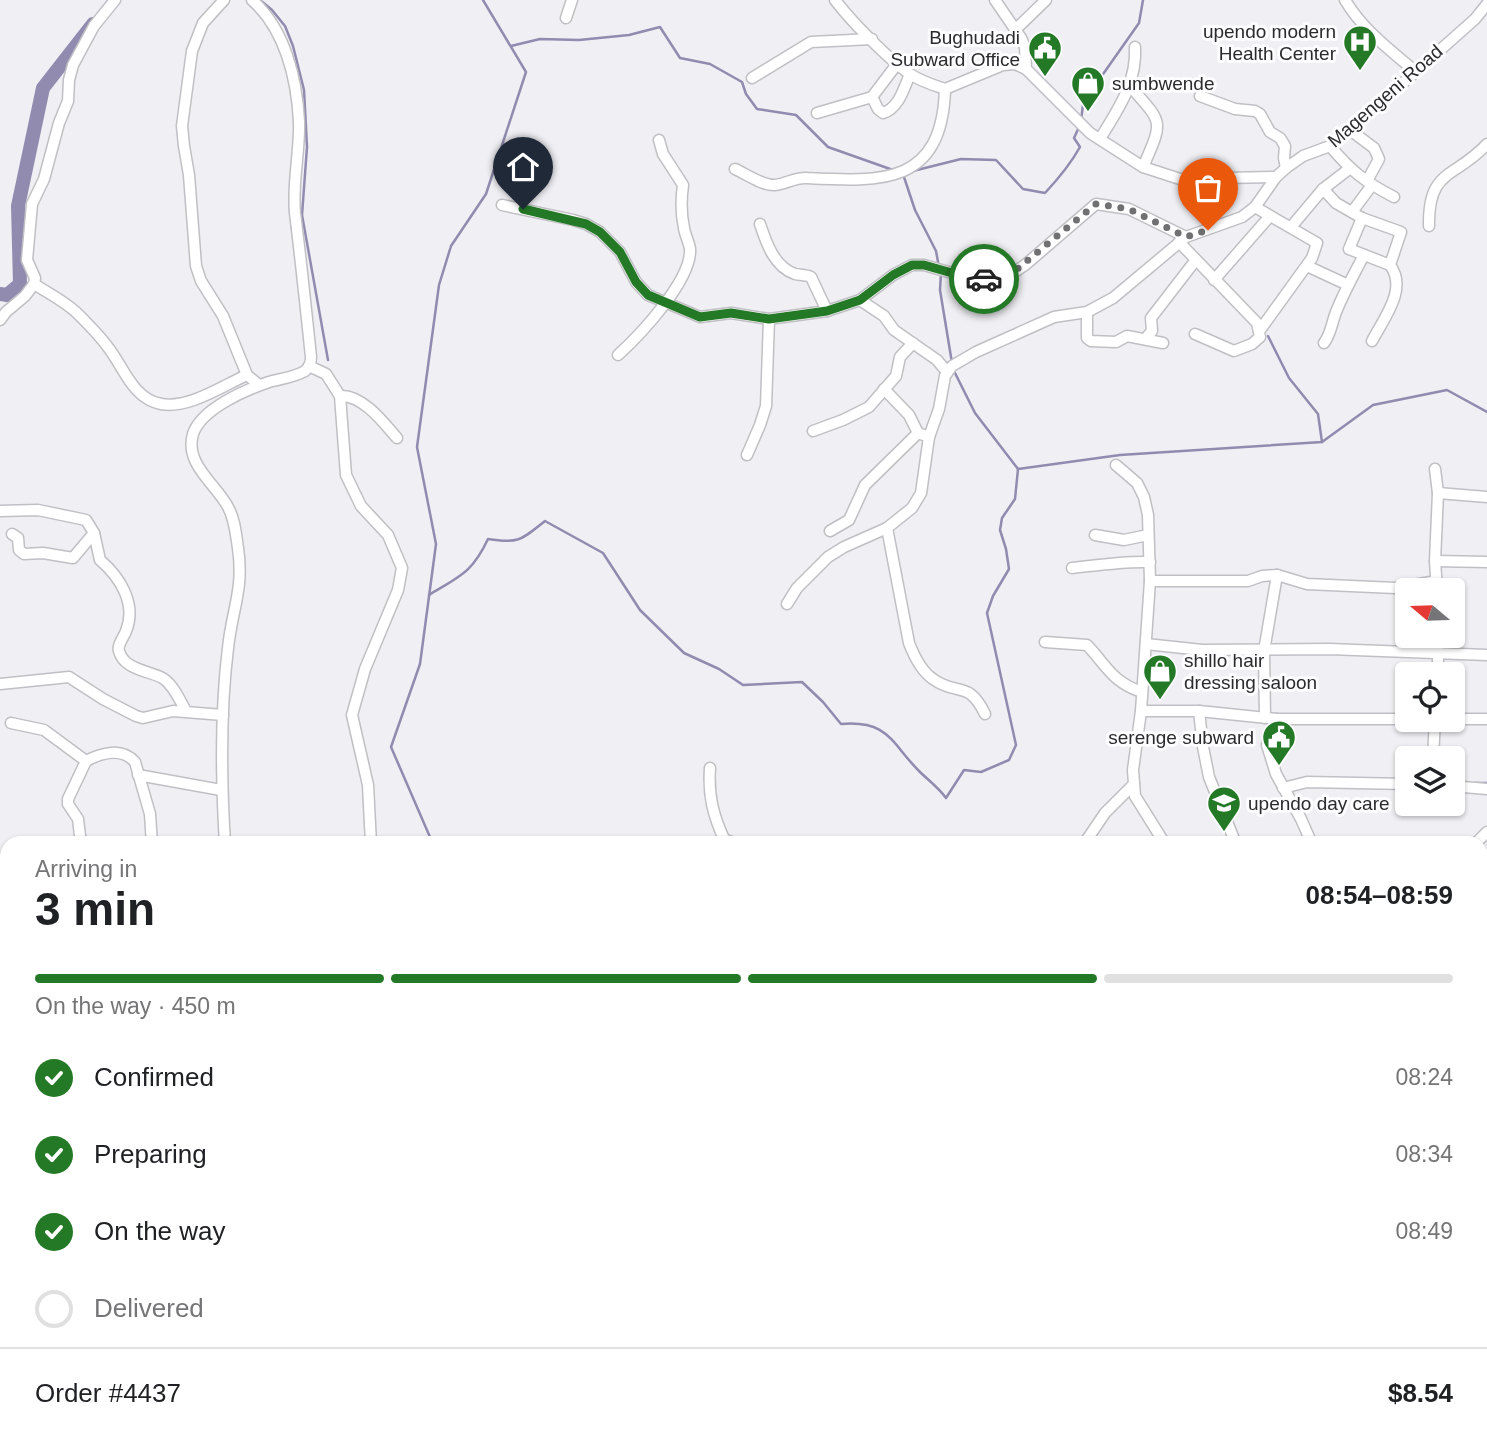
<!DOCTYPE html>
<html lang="en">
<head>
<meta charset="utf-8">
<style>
  body { margin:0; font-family:Arial,sans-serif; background:#f2f2f2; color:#202124; height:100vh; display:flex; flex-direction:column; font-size:26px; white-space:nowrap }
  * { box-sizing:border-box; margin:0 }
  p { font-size:23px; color:#757577 }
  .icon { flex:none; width:38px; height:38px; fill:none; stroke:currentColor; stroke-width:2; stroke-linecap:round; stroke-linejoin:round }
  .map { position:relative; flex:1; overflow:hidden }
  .drawer { position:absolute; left:0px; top:836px; width:1488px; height:618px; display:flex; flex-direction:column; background:#fff; border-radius:21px 21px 0 0; box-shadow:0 2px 5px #0004 }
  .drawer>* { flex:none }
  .needle { width:46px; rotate:289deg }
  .controls { position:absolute; left:1395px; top:578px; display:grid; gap:14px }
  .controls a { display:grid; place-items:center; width:70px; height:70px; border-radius:7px; background:#fff; box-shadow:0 2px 5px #0004; font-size:35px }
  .pin { position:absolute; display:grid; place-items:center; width:60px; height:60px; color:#fff; margin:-72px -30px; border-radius:50% 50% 50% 0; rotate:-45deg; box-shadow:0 0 7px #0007 }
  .pin .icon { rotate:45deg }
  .courier { position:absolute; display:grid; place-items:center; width:70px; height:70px; margin:-35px; border:5px solid #247926; border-radius:50%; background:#fff; color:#222; box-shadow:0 2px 9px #0007 }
  .summary em { font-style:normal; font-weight:700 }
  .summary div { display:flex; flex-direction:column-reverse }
  .summary { display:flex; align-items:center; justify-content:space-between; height:119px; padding:0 35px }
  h1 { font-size:46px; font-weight:700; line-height:52px }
  .bar { display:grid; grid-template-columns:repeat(4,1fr); gap:10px 7px; align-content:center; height:84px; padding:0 35px }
  .bar i { height:9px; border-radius:5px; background:#e0e0e0 }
  .bar .active { background:#247926 }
  .bar p { grid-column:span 4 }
  .line { display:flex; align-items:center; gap:18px; padding:0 35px; border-top:2px solid #e0e0e0 }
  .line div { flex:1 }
  ol { padding:0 35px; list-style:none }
  li { display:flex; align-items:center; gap:21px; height:77px }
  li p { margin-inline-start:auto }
  li .icon { padding:7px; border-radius:50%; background:#247926; color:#fff; stroke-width:4 }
  li:last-child { color:#757577 }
  li i { width:38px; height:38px; border:4px solid #e0e0e0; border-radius:50% }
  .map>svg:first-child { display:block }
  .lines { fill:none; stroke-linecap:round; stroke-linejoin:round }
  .stream { stroke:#918baf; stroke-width:2.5 }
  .river { stroke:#918baf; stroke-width:14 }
  .minor-casing { stroke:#c0bfc4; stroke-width:13 }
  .minor { stroke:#fff; stroke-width:10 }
  .done { stroke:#706f72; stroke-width:7; stroke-dasharray:0 12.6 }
  .route { stroke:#247926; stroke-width:9 }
  .labels { text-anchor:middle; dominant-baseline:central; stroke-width:6; stroke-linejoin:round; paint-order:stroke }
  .poi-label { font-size:19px; fill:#2b2a2c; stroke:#fdfcff; text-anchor:end }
  .street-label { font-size:19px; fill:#2b2a2c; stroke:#fdfcff }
</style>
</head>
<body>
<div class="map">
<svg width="1487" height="1454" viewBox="0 0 1487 1454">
  <rect width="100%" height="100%" fill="#efeff4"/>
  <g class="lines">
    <g class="stream">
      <path d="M260,0L272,10L285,26L293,46L304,90L307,147L302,215L328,360"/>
      <path d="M511,46L540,39L579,40L629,35L660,27L680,58L710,64L742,82L746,94L757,109L796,115L828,147L893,170"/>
      <path d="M1081,121L1085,88L1101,77L1139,23L1143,0"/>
      <path d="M909,172L961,159L996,160L1023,189L1045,193C1059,178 1070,165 1080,147L1074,138L1079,127"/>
      <path d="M903,174L915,210L936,251L939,267"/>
      <path d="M290,208L292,229"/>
      <path d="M941,273L940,290L952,363"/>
      <path d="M1268,336L1289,378L1318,414L1322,442"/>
      <path d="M953,369L975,413L1018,469L1120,455L1322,442L1373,405L1447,390L1487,412"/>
      <path d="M429,595C460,576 472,573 488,539C519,544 521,540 545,521L603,553L640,610L684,653L719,669L743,685L802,682L823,702L841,724C889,720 891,743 919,771C928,780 939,788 946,798L964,770L981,772L1009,760L1016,745L987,613L993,596L1009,569L1006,549L1000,530L1002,518L1015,499L1018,469"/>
      <path d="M1476,783H1487"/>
      <path d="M433,844L391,747L420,664L436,544L417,447L439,285L451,246L486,194L526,72L483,0"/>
      <path d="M1480,932L1487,931"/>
      <path d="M1086,1447L1087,1454"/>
      <path d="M1115,1447L1122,1454"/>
    </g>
    <path class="river" d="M0,294L7,295L20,284L18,206L43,88L93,24"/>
    <g class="minor-casing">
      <g id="minor">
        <path d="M224,0L203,23L192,51L182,126L184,146L189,175L196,266L201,281L223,316L247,375L259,385"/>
        <path d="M835,0C851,21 888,59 910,74C920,81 933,85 945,89L1003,65L1015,64L1026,69"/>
        <path d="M995,0L1021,38L1025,47L1026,69L1090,133L1143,167L1180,179L1276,177"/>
        <path d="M1345,0C1362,29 1390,50 1416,72"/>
        <path d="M566,18L572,0"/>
        <path d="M1016,29L1046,0"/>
        <path d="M752,78L811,42L872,39"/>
        <path d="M1130,86C1163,124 1164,119 1143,167"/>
        <path d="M1200,96L1235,109L1255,111L1260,114L1270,132L1280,138L1285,146L1284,158L1286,168"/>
        <path d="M872,97L878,109L883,113C899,108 904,88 910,74"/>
        <path d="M817,113L872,97L897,64"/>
        <path d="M1350,130L1374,148L1379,159L1367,181"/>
        <path d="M1100,139C1118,109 1137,83 1135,47"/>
        <path d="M1330,146C1351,171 1365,182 1394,197"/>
        <path d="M735,169C746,174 763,186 775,185C786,184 795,177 807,178C883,182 942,185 945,89"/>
        <path d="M1323,189L1336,203L1362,218L1401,232L1390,265C1408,289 1384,318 1372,341"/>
        <path d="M502,205L573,220L586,224L600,232L620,252L636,282L648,295L700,317L731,313L769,319L827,311L860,300L893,275L912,265H924L959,275L1004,279L1025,265L1096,204L1129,209L1186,237"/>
        <path d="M1255,207L1317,243L1312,258L1260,330"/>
        <path d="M1352,212L1372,185"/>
        <path d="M1362,218L1349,249L1390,265"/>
        <path d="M760,224C766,242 774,267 795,274C800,275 806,275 811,277L827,311"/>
        <path d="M1429,226C1428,168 1455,179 1487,144"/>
        <path d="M1291,227L1323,189L1349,169"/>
        <path d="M1179,242L1257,323L1260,337L1252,344L1234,351L1195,334"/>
        <path d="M1307,266L1348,285"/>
        <path d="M1214,280L1270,216"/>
        <path d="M34,284C48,293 66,302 78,314C88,324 99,335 107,346C123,365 132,399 161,404C189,409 222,386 247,375"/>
        <path d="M860,300L884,316L894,330L937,360L947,372"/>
        <path d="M1087,312V338L1091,341L1116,342L1127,336L1163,343"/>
        <path d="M0,320L6,312L25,296L34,284L35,278L27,260L32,204L44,179L59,123L68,101L69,80L73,65L94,26L115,0"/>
        <path d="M1146,338L1152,331L1151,318L1195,261"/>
        <path d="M1324,343C1331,334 1332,322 1336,312C1344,292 1354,274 1364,255"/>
        <path d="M618,355C640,335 692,280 690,249C689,242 685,235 684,228C681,214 681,199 683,185L663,154L659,140"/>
        <path d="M309,366L326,374L340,396L346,475L361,506L388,535L402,568L398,590L365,669L352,715L368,785L371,844"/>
        <path d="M884,389L909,415L918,433"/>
        <path d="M340,396C362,394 384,423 397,438"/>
        <path d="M813,431L843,420L869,407L896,376L900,357L913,343"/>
        <path d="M747,455L760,425L766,406L769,319"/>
        <path d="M1116,465L1137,483L1144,497L1148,515L1150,581L1141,711L1133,770L1135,796L1165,844"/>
        <path d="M1435,469L1438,493L1435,561L1437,590"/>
        <path d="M1438,493L1487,497"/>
        <path d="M0,511L38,510L86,520L94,533L100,560C120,577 137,604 126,631C124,637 117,645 119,651C124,671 153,671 164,679C174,686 180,701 186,711"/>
        <path d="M887,528L909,643C914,656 921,671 933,679C958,697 968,679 985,714"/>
        <path d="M830,531L849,520L865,485L918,433L929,437"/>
        <path d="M12,534L18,538L19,550L24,554L43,553L73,558L94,533"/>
        <path d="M1095,535L1124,540L1148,535"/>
        <path d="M1435,561L1487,562"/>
        <path d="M1072,568C1099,565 1123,561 1150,562"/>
        <path d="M1150,581H1248L1262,576L1277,575L1307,584L1395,588L1437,581"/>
        <path d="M787,604L797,588L828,557L844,547L887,528L912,508L921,493L929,437L939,409L945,376L952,366L976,352L1054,317L1087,312L1113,298L1186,237L1242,217L1255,207L1276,177L1286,168L1303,156L1330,146L1350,130L1475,19L1487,4"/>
        <path d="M1045,642L1087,645C1107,666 1112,682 1142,692"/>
        <path d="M1146,644L1202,650L1329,649L1487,655"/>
        <path d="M1438,674V635"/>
        <path d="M0,684L69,677L103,699L136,716L143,718L173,711L223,715"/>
        <path d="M1141,711H1199L1277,719H1432"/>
        <path d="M1199,711L1203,747L1209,777L1236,844"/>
        <path d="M1265,718L1264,651L1277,575"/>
        <path d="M1277,719L1267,745L1276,774L1301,819L1312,844"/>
        <path d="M1452,719H1487"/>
        <path d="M11,723L44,730L86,761L68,799V804L78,819L81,844"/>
        <path d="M1433,758L1435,719"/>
        <path d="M86,761C101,753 122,747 135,762L150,814L152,844"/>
        <path d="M710,768C708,795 713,815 724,839L736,844"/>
        <path d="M138,775L221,790"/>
        <path d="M1452,786L1487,789"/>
        <path d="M1283,788L1307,782L1407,784"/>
        <path d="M225,844C221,779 220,712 228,648C232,609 244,590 238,548C236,535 235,520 228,507C216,484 184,464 193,434C201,409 245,390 269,382C280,379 295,377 305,371C310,367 311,363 311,357C306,309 301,261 295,213C292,183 300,152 299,122C297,79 285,29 252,0"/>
        <path d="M1084,844L1105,813L1134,784"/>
        <path d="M1475,844L1487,832"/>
        <path d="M0,886L7,885"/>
        <path d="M0,913L7,914"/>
        <path d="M0,925L7,924"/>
        <path d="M0,949L7,961"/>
        <path d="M7,1004L2,1028L3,1061L7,1064"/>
        <path d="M1480,1063L1487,1061"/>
        <path d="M1480,1136L1487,1127"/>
        <path d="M1480,1187L1487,1184"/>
        <path d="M0,1235L1,1170L7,1137"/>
        <path d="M1480,1239L1487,1233"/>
        <path d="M1480,1265L1487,1267"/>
        <path d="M0,1302H7"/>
        <path d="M190,1454L191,1447"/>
        <path d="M865,1454L869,1447"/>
      </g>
    </g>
    <use href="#minor" class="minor"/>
  </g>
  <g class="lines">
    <path class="done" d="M984,279H1004L1011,274L1096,204L1129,209L1186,237L1208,230"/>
    <path class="route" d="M523,209L586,224L600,232L620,252L636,282L648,295L700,317L731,313L769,319L827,311L860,300L893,275L912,265H924L959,275L984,279"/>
  </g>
  <defs>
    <g id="hospital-pin" transform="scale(1.75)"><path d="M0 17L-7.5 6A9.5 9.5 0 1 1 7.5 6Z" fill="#247926" stroke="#fdfcff"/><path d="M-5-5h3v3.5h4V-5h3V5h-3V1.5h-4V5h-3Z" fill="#fff"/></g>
    <g id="civic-pin" transform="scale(1.75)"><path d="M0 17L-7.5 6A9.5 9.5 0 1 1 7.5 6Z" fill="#247926" stroke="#fdfcff"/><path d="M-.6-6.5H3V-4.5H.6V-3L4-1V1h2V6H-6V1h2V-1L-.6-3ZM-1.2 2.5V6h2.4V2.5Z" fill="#fff"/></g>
    <g id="shop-pin" transform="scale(1.75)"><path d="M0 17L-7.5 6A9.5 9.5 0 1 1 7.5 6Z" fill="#247926" stroke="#fdfcff"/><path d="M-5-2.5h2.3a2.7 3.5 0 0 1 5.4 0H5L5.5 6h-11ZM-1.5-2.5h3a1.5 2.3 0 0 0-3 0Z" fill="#fff"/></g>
    <g id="school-pin" transform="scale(1.75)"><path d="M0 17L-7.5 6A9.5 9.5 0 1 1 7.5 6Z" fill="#247926" stroke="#fdfcff"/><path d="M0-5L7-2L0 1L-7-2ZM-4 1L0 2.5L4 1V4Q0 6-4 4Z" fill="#fff"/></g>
  </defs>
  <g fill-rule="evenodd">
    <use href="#hospital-pin" x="1360" y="42"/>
    <use href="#civic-pin" x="1045" y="48"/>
    <use href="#shop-pin" x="1088" y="83"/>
    <use href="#shop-pin" x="1160" y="671"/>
    <use href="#civic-pin" x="1279" y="737"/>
    <use href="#school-pin" x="1224" y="803"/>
  </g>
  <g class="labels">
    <g class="poi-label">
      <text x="1336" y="31">upendo modern<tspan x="1336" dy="22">Health Center</tspan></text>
      <text x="1020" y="37">Bughudadi<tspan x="1020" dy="22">Subward Office</tspan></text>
      <text x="1112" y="83" text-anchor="start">sumbwende</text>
      <text x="1184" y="660" text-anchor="start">shillo hair<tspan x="1184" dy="22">dressing saloon</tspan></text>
      <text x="1254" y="737">serenge subward</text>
      <text x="1248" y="803" text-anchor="start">upendo day care</text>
    </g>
    <g class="street-label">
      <text transform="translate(1385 96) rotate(-41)">Magengeni Road</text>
    </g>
  </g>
</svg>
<div class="controls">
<a><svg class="needle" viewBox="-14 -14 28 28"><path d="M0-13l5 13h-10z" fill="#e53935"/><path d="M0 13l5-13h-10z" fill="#757577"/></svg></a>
<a><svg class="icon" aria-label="locate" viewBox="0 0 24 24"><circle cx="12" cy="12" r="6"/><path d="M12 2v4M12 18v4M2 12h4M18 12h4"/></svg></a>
<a><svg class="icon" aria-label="layers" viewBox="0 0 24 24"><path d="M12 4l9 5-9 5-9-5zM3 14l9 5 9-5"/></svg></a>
</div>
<div class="pin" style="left:1208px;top:230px;background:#ea580c"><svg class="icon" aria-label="bag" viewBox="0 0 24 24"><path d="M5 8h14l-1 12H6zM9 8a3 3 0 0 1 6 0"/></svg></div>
<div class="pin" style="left:523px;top:209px;background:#1f2937"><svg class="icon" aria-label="home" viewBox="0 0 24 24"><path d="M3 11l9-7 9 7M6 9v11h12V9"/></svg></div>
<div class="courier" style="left:984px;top:279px"><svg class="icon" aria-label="car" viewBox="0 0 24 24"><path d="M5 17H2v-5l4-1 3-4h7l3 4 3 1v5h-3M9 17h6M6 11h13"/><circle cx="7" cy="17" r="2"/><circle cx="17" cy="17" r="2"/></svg></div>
<section class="drawer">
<div class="summary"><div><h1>3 min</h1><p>Arriving in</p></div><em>08:54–08:59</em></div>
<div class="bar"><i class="active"></i><i class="active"></i><i class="active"></i><i></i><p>On the way · 450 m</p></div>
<ol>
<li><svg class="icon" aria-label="check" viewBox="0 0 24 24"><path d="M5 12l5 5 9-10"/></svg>Confirmed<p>08:24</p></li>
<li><svg class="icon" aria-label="check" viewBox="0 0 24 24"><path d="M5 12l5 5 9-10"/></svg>Preparing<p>08:34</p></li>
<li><svg class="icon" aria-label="check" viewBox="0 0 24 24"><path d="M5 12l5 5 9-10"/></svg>On the way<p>08:49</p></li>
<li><i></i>Delivered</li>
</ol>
<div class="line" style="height:91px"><div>Order #4437</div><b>$8.54</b></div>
</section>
</div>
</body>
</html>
